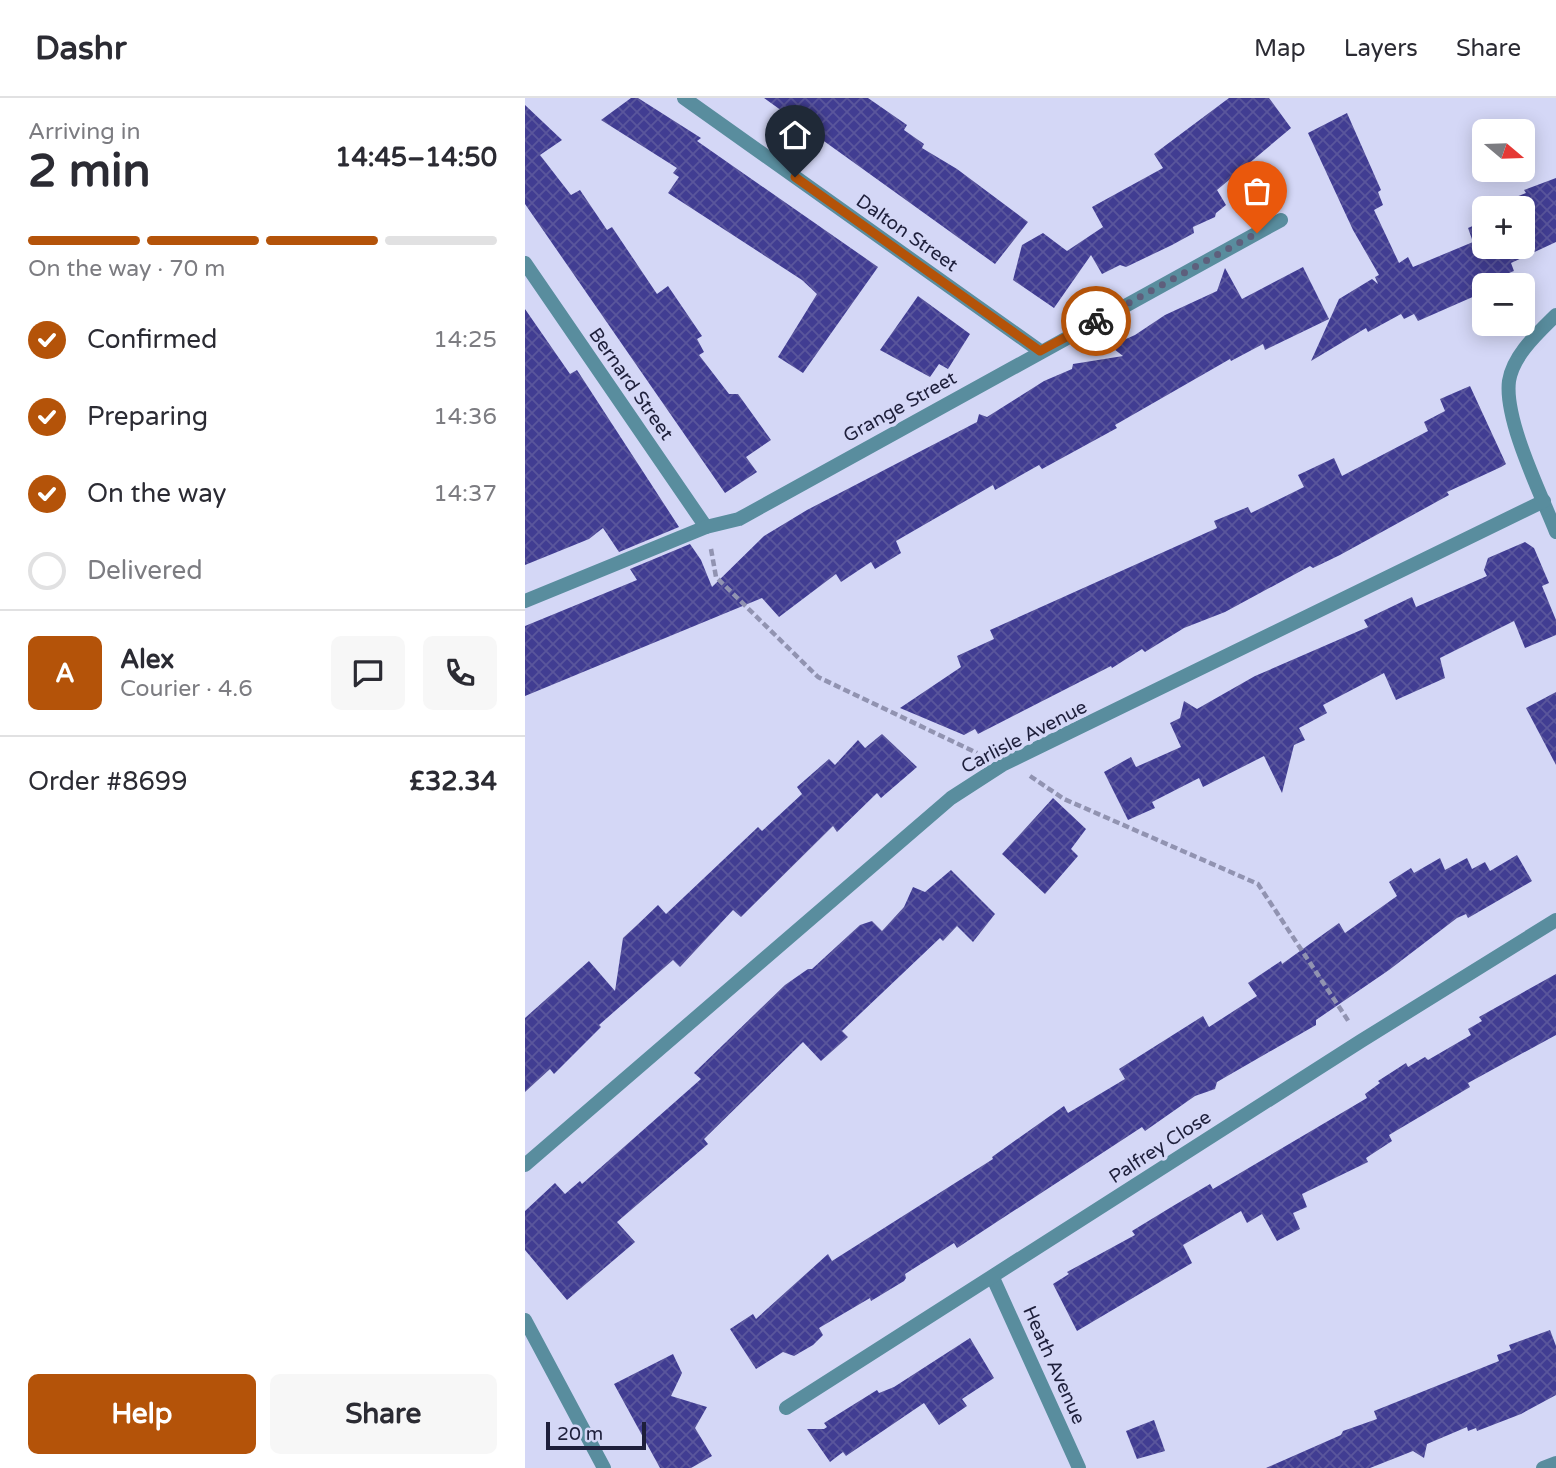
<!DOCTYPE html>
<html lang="en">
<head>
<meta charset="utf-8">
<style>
  body { margin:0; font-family:"Varela Round",sans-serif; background:#f7f7f7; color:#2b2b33; height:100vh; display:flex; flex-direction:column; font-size:26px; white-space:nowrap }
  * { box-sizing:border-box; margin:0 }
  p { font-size:23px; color:#7c7c81 }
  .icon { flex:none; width:38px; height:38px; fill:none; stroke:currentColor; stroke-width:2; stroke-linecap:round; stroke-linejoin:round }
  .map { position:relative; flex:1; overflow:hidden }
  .sheet { display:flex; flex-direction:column; background:#fff; width:525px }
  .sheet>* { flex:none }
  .needle { width:46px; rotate:109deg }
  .fabs { position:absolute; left:947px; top:21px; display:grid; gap:14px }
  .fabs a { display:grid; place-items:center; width:63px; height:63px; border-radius:10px; background:#fff; box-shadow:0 4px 18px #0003; font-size:35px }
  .scale { position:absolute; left:21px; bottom:18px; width:100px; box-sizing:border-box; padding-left:7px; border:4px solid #1e1f3b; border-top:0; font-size:19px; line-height:24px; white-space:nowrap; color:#1e1f3b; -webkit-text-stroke:5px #d4d7f6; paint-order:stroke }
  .pin { position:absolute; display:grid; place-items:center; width:60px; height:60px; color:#fff; margin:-72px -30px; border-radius:50% 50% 50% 0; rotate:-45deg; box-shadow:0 0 7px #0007 }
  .pin .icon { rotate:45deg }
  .courier { position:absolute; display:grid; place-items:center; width:70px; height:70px; margin:-35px; border:5px solid #b45309; border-radius:50%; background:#fff; color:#222; box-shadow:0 2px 9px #0007 }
  .summary em { font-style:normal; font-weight:700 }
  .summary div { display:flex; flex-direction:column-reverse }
  .summary { display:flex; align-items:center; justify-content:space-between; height:119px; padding:0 28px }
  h1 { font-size:46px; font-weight:700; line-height:52px }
  .bar { display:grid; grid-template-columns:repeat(4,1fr); gap:10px 7px; align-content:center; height:84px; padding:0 28px }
  .bar i { height:9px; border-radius:5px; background:#e1e1e2 }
  .bar .active { background:#b45309 }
  .bar p { grid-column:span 4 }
  .line { display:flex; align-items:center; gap:18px; padding:0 28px; border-top:2px solid #e1e1e2 }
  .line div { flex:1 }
  .round { display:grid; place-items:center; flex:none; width:74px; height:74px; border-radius:10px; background:#f7f7f7 }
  ol { padding:0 28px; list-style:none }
  li { display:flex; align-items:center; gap:21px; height:77px }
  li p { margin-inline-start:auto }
  li .icon { padding:7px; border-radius:50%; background:#b45309; color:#fff; stroke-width:4 }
  li:last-child { color:#7c7c81 }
  li i { width:38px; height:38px; border:4px solid #e1e1e2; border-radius:50% }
  .action { display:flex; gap:14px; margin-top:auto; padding:14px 28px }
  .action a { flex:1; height:80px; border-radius:10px; background:#b45309; color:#fff; font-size:28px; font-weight:700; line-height:80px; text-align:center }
  .action a+a { background:#f7f7f7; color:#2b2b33 }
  header { display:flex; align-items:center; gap:42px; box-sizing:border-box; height:98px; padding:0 35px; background:#fff; border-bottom:2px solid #e1e1e2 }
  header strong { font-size:33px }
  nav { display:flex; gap:38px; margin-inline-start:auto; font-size:24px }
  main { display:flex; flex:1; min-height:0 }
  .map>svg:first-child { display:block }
  .building { fill:url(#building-cross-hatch) }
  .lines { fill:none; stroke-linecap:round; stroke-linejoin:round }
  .path { stroke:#9193b1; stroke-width:4.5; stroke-dasharray:7 3.5; stroke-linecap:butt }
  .street { stroke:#598d9e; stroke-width:14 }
  .done { stroke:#5e5f7c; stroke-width:7; stroke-dasharray:0 12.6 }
  .route { stroke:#b45309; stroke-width:9 }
  .labels { text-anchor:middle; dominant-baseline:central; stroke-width:7; stroke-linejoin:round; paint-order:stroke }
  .street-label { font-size:19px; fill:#1e1f3b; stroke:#d4d7f6 }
</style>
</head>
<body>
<header>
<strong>Dashr</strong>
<nav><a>Map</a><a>Layers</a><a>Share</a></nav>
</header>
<main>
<section class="sheet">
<div class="summary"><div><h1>2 min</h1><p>Arriving in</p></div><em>14:45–14:50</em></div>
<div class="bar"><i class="active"></i><i class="active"></i><i class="active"></i><i></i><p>On the way · 70 m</p></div>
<ol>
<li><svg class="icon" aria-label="check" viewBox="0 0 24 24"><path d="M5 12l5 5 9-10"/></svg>Confirmed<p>14:25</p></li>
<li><svg class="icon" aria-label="check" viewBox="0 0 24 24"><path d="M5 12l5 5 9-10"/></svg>Preparing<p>14:36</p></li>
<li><svg class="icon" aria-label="check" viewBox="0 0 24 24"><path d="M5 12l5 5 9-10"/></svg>On the way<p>14:37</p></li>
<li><i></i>Delivered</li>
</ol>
<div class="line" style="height:126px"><b class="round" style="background:#b45309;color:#fff">A</b><div><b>Alex</b><p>Courier · 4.6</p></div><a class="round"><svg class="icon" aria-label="chat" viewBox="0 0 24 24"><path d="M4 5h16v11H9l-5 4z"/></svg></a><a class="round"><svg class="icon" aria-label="phone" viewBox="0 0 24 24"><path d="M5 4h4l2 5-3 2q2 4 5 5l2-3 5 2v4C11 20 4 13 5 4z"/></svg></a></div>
<div class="line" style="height:91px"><div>Order #8699</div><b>£32.34</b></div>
<div class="action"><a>Help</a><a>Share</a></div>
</section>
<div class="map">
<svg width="1031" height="1370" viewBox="0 0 1031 1370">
  <defs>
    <pattern id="building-cross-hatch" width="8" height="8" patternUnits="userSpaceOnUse" patternTransform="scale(1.75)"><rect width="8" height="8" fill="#413d92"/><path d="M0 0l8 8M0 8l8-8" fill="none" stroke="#5a569c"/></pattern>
  </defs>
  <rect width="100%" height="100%" fill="#d4d7f6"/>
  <g class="building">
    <path d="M106,0H113L176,40L172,43L353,169L278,275L253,259L292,196L277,182L143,95L154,79L148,75L152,70L76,22Z"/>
    <path d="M239,0H343L382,27L379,32L399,46L397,50L432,71L503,124L470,166Z"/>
    <path d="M704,0H744L766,30L692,92L701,107L691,115L690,119L668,129L669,135L647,147L601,169L595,167L577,176L566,157L529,210L488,182L497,147L518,135L542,153L578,129L567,109L638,70L629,56Z"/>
    <path d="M0,7L37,42L15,57L46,97L55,92L82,132L87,129L132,196L143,188L177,238L172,241L179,254L174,257L204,296H213L246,342L221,359L232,374L200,395L0,106Z"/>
    <path d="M822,15L856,92L853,94L858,107L849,112L874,165L883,159L888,169L948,144L943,130L959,123V149H998V110H980L978,104L1001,95L999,92L1031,80V144L986,165L989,173L979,177L982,184L959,187V194L893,223L889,216L879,221L876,216L843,234L841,230L786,263L814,201L847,181L853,186L850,179L854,177L828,132L783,35Z"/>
    <path d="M778,169L804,221L740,252L738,246L706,263L705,261L590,327L592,330L517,371L514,367L470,392L468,387L371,443L376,455L350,471L346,464L316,484L311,476L254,519L237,500L0,598V528L112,482L105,471L165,446L176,462L187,489L239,438L282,412L452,324L454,316L462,319L519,283L547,271L548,266L598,258L585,248L610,237L640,217L692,193L700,170L717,201Z"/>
    <path d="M393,198L445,236L423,271L414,266L405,279L355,252Z"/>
    <path d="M0,211L45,276L52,272L154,429L94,454L78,430L64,441L0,467Z"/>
    <path d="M945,288L981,366L976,369L922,394L924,397L815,457L788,470L785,468L700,514L659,530L620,554L617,551L587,570L586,568L453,636L450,631L439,637L375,610L436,569L432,558L469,541L465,532L692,430L689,423L723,409L726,415L779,389L773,377L809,360L817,378L903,333L899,324L920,313L915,301Z"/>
    <path d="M1000,444L1009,450L1024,485L1017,488L1031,522V537L1000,550L989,523L915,560L920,580L871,602L859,575L798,607L802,615L774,630L780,642L769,647L757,695L739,658L678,689L674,680L627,704L630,710L603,722L579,674L606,659L611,669L656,649L645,625L655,620L659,603L672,611L730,578L843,529L839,522L887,499L891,509L962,478L959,472L963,460Z"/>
    <path d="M1031,594V667L1001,610Z"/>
    <path d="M357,636L392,669L356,700L352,695L312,734L308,728L216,819L208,812L155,869L148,862L74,927L76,929L29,976L25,971L0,994V920L64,863L90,893L98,840L111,828L133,807L141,816L233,729L237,733L277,696L272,689L304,661L310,667L333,642L340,650Z"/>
    <path d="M528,700L561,731L546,751L553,758L520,796L477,756Z"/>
    <path d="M992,757L1007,783L943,820L941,816L932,820L864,872L791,922V927L692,984L690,991L670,998L620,1033L617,1029L432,1150L429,1145L380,1176L381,1180L379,1183L346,1203L345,1200L294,1230L298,1237L288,1247L269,1258L258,1254L231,1271L205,1231L228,1216L231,1221L303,1156L307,1163L468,1061L467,1059L539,1008L543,1015L600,981L594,971L678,918L684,929L732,898L723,885L756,863L757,866L814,825L820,835L872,798L864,784L886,770L889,775L915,760L920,772L942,760L947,771L960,764L965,773Z"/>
    <path d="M426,772L470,816L448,844L432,828L418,843L415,840L317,933L323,939L296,963L278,944L179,1041L183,1046L92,1124L110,1144L42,1202L0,1152V1113L30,1085L40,1096L55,1083L57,1086L176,981L169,975L260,887L283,871H287L335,827L347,823L357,833L379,809L388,789L400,794Z"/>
    <path d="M1031,876V937L943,985L945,989L864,1037L867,1043L841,1060L843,1064L777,1096L782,1109L768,1115L775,1131L752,1143L737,1116L722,1125L716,1113L658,1147L667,1165L552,1233L528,1186L544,1176L542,1174L610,1137L607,1133L648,1108L685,1086L688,1091L842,1000L840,996L855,985L853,983L881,965L883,969L900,959L903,962L946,937L943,931L957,923L954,919Z"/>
    <path d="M1025,1232L1031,1248V1297L996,1316L952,1333L951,1330L943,1333L942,1329L902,1346L899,1360L888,1353L845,1370H741L816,1337L818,1333L852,1321L849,1313L974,1263L972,1257L986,1252L984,1247Z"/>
    <path d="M445,1240L469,1280L437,1301L442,1308L414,1327L399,1305L321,1358L318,1354L305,1364L282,1331H299L302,1329L299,1325L352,1292L354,1295L369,1289Z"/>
    <path d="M148,1256L157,1275L146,1298L182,1309L170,1330L187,1358L166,1370H135L89,1286Z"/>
    <path d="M629,1322L640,1353L612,1361L601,1333Z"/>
  </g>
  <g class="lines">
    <g class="path">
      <path d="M186,451L191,479L293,579L452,655"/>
      <path d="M505,678L539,701L733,786L824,924"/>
    </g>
    <g class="street">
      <path d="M159,0L515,253"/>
      <path d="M0,165L181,429"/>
      <path d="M1031,217C1013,235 988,257 984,283C979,322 1016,396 1031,434"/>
      <path d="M0,503L181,429L214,421L756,122"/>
      <path d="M0,1067L426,700L477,667L1019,403"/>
      <path d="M468,1180L554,1370"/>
      <path d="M0,1222L79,1370"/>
      <path d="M261,1310L836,943L1031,822"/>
      <path d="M1018,1370L1031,1365"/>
    </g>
  </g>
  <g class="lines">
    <path class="done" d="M571,223L732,135"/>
    <path class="route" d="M270,79L515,253L571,223"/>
  </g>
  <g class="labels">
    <g class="street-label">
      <text transform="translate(382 135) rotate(35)">Dalton Street</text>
      <text transform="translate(106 286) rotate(55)">Bernard Street</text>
      <text transform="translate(375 309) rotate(-29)">Grange Street</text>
      <text transform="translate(499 639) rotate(-27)">Carlisle Avenue</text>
      <text transform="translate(635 1049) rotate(-33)">Palfrey Close</text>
      <text transform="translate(529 1267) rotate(66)">Heath Avenue</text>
    </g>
  </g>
</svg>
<div class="fabs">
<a><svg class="needle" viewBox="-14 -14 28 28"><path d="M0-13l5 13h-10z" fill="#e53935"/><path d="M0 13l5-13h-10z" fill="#7c7c81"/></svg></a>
<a>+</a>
<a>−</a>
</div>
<div class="scale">20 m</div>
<div class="pin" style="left:732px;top:135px;background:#ea580c"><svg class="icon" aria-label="bag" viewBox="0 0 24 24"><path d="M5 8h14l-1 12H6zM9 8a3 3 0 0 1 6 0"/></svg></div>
<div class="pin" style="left:270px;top:79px;background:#1f2937"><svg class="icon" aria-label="home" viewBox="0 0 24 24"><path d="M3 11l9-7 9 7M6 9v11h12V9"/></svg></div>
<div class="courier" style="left:571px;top:223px"><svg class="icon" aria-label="bike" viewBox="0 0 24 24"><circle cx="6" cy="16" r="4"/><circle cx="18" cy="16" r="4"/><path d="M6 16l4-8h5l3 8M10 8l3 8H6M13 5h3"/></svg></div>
</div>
</main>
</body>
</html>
